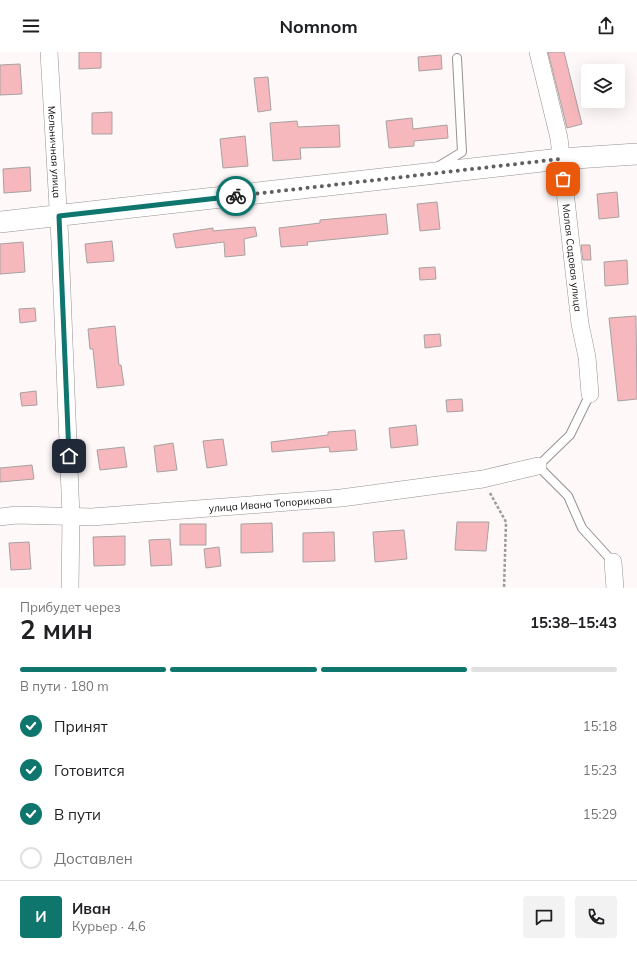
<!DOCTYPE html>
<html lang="ru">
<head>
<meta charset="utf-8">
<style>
  body { margin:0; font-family:Mulish,sans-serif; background:#f2f2f2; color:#202124; height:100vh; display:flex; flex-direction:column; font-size:15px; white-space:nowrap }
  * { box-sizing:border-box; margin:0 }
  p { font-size:13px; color:#757577 }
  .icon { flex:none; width:22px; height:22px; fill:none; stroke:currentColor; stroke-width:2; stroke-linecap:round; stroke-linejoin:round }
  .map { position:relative; height:536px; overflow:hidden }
  .sheet { display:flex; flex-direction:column; background:#fff; flex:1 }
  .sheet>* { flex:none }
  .buttons { position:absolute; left:581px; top:12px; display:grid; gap:8px }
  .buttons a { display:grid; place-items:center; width:44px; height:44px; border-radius:4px; background:#fff; box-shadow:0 4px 16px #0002; font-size:20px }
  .pin { position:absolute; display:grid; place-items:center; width:34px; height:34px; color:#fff; margin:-17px; border-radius:8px; box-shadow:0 2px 6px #0006 }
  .courier { position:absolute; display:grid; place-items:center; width:40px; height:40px; margin:-20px; border:3px solid #0f766e; border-radius:50%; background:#fff; color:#222; box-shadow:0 1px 5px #0007 }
  .headline em { font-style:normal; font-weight:700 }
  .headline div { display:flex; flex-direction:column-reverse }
  .headline { display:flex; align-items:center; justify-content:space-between; height:68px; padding:0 20px }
  h1 { font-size:26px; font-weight:700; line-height:30px }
  .bar { display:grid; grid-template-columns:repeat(4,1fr); gap:6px 4px; align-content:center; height:48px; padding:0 20px }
  .bar i { height:5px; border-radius:3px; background:#e0e0e0 }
  .bar .current { background:#0f766e }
  .bar p { grid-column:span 4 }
  .line { display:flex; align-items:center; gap:10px; padding:0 20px; border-top:1px solid #e0e0e0 }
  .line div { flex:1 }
  .round { display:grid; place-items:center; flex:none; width:42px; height:42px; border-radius:4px; background:#f2f2f2 }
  ol { padding:0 20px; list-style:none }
  li { display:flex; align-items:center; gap:12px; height:44px }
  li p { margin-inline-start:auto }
  li .icon { padding:4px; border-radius:50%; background:#0f766e; color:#fff; stroke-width:4 }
  li:last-child { color:#757577 }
  li i { width:22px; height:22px; border:2px solid #e0e0e0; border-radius:50% }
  header { display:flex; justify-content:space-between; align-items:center; height:52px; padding:0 20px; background:#fff; font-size:18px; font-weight:700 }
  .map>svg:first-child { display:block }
  .building { fill:#f6b8bd; stroke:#a7a1a1 }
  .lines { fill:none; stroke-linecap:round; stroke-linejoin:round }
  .service-casing { stroke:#979191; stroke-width:10 }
  .minor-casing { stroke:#979191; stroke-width:18 }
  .tertiary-casing { stroke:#979191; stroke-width:22 }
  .path { stroke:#9d9999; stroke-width:2.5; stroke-dasharray:3 2; stroke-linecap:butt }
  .service { stroke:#fff; stroke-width:8 }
  .minor { stroke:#fff; stroke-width:17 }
  .tertiary { stroke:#fff; stroke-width:21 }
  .done { stroke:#635f5f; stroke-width:4; stroke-dasharray:0 7.2 }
  .route { stroke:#0f766e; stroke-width:5 }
  .labels { text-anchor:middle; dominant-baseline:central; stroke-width:3.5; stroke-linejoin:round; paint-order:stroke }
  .street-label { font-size:10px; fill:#0f0c0d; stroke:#fff }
</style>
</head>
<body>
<header><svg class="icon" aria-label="menu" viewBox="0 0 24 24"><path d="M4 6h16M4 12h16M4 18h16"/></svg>Nomnom<svg class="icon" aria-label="share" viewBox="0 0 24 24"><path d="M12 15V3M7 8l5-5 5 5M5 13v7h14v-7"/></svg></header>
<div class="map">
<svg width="637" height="536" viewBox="0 0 637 536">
  <rect width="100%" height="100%" fill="#fef8f8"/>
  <g class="building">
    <path d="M79,0H101V16L79,17Z"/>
    <path d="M548,0H564L582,72L567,76Z"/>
    <path d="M441,3L442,17L419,19L418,5Z"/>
    <path d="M20,12L22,42L0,43V13Z"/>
    <path d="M268,25L271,58L258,60L254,26Z"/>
    <path d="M112,60V82H92V61Z"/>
    <path d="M412,66L413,77L447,73L448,86L414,89V94L389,96L386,69Z"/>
    <path d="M297,69L298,75L339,73L340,95L300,96L301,107L273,109L270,71Z"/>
    <path d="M245,84L248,114L223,116L220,87Z"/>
    <path d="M30,115L31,139L4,141L3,117Z"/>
    <path d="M617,140L619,165L599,167L597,142Z"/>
    <path d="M437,150L440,177L420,179L417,152Z"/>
    <path d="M386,162L388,182L307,190L308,193L281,195L279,176L320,171V168Z"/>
    <path d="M255,175L257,184L244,187L245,203L225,205L224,190L176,196L173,182L213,176V179Z"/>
    <path d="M112,189L114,209L87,211L85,192Z"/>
    <path d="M23,190L25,220L0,222V192Z"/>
    <path d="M581,193H590L591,208H583Z"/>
    <path d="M627,208L628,232L605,234L604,210Z"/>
    <path d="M435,215L436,227L420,228L419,216Z"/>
    <path d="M35,256L36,269L20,271L19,257Z"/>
    <path d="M636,264L637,347L618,349L609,266Z"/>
    <path d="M115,274L119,313H121L124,333L97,336L93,297H90L88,277Z"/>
    <path d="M440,282L441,294L425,296L424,283Z"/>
    <path d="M36,339L37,353L22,354L20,341Z"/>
    <path d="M462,347L463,359L447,360L446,348Z"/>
    <path d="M416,373L418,393L391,396L389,376Z"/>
    <path d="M355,378L357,398L330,400L329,395L272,400L271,390L328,383V380Z"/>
    <path d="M223,387L227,413L207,416L203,389Z"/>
    <path d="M173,391L177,418L157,420L154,394Z"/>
    <path d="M124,395L127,415L100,418L97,398Z"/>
    <path d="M32,413L34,427L0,430V416Z"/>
    <path d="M457,470H489L486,499L455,498Z"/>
    <path d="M272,471L273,500L241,501V472Z"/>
    <rect x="180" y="472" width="26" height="21"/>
    <path d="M404,478L407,507L375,510L373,480Z"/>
    <path d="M334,480L335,509L303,510V481Z"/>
    <path d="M125,484V513L94,514L93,485Z"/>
    <path d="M170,487L172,513L151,514L149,488Z"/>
    <path d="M29,490L31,517L11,518L9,491Z"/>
    <path d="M219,495L221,514L206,516L204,497Z"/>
  </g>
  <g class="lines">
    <g class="service-casing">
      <g id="service">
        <path d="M439,114L462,100L457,6"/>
        <path d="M590,342L570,383L538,414L568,444L582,476L613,510"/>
      </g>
    </g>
    <g class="minor-casing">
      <g id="minor">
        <path id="s1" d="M49,0L60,190L71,465L70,536"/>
        <path id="s2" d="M538,0L559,86L580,272L587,305L590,342"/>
        <path id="s3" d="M0,465L16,463L92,465L341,446L483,427L538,414"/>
        <path d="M613,510L615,536"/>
      </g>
    </g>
    <g class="tertiary-casing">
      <path id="tertiary" d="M0,170L560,107L637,102"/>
    </g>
    <path class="path" d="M490,441L506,470L504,536"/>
    <use href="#service" class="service"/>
    <use href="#minor" class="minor"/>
    <use href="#tertiary" class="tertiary"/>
  </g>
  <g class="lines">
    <path class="done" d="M236,144L560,107L563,127"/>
    <path class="route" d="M69,404L59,164L236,144"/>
  </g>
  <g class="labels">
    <g class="street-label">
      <text stroke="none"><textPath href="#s1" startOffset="100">Мельничная улица</textPath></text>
      <text stroke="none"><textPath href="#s2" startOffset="209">Малая Садовая улица</textPath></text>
      <text stroke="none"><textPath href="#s3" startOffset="271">улица Ивана Топорикова</textPath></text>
    </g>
  </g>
</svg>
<div class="buttons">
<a><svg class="icon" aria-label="layers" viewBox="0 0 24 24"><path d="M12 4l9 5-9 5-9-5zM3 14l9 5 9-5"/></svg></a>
</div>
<div class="pin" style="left:563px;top:127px;background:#ea580c"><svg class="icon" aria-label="bag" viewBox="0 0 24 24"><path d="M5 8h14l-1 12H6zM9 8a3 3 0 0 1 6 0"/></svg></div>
<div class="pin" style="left:69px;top:404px;background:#1f2937"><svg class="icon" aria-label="home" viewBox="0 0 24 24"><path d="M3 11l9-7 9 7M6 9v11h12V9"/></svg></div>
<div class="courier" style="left:236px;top:144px"><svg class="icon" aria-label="bike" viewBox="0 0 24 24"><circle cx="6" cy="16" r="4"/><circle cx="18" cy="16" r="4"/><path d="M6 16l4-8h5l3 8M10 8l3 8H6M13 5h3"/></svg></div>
</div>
<section class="sheet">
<div class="headline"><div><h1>2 мин</h1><p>Прибудет через</p></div><em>15:38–15:43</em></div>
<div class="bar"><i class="current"></i><i class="current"></i><i class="current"></i><i></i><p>В пути · 180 m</p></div>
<ol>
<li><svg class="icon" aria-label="check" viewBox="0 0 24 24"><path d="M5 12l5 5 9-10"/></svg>Принят<p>15:18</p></li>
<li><svg class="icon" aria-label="check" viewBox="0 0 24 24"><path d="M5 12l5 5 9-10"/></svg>Готовится<p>15:23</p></li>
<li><svg class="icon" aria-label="check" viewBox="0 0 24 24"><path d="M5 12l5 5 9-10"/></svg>В пути<p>15:29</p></li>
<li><i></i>Доставлен</li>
</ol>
<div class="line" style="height:72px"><b class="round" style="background:#0f766e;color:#fff">И</b><div><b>Иван</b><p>Курьер · 4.6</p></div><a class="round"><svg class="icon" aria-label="chat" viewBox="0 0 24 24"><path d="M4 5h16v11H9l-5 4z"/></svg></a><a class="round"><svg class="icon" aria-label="phone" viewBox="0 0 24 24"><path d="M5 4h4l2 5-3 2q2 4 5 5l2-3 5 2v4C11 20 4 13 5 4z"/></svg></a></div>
</section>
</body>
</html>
